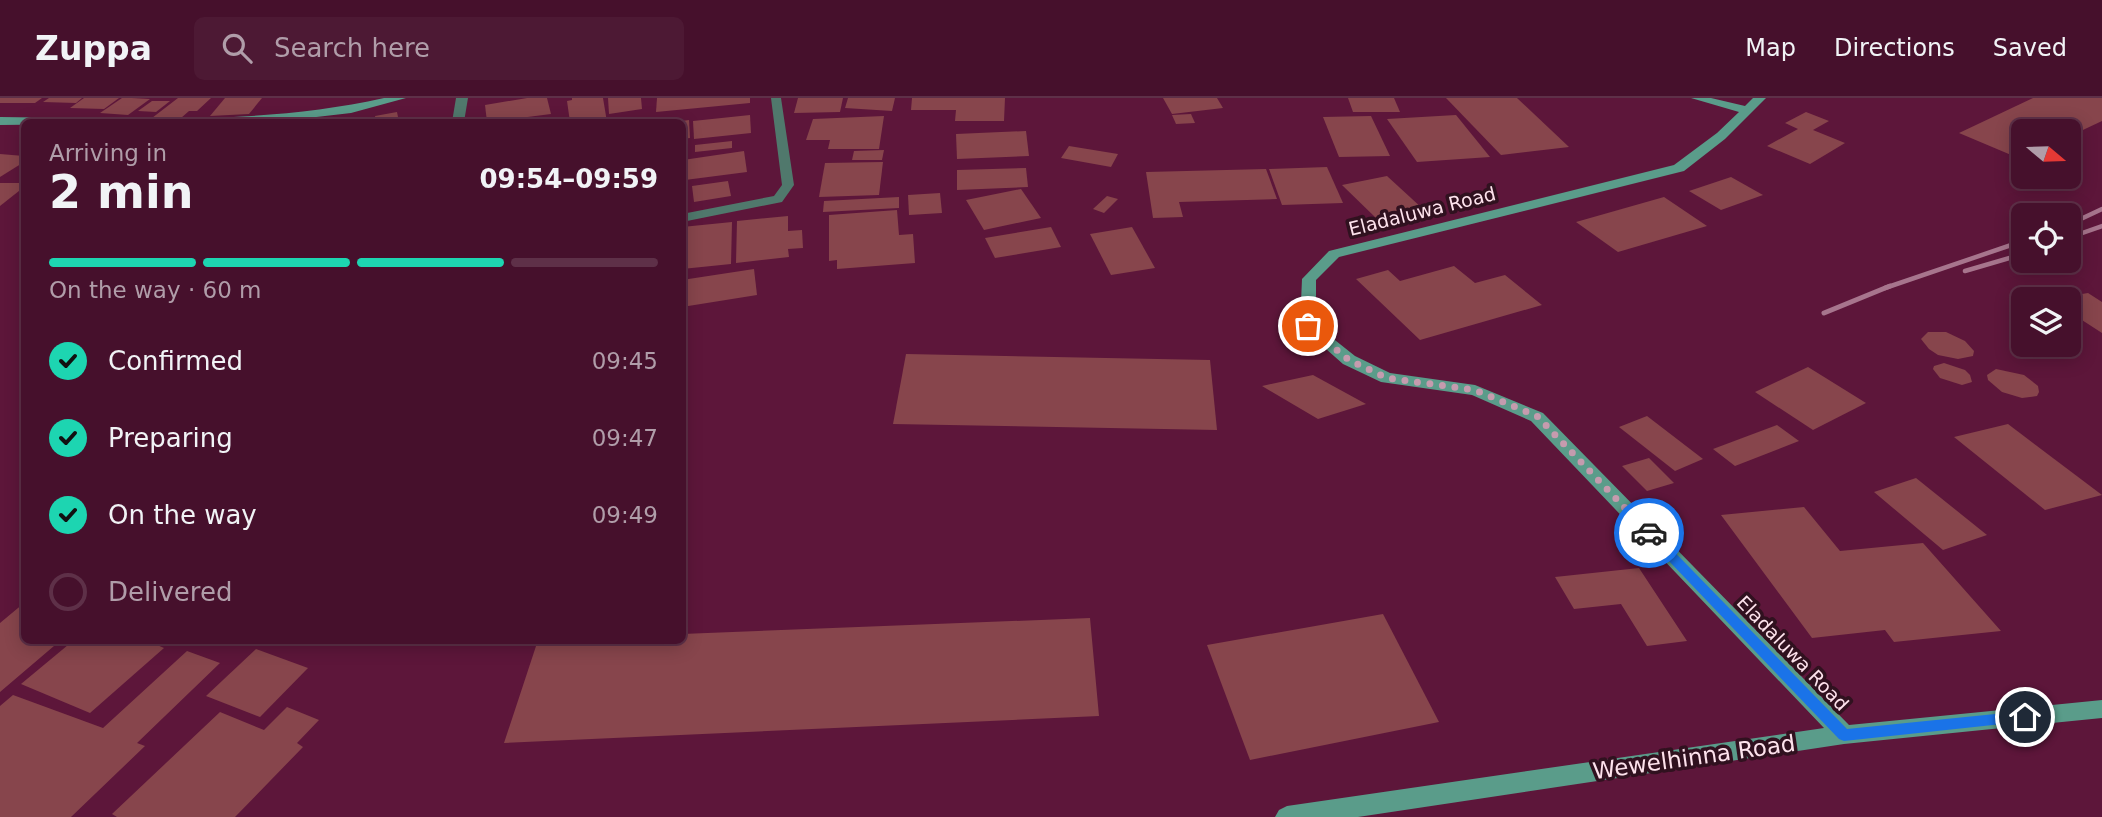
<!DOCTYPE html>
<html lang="en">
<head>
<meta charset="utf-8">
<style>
  body { margin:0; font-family:"DejaVu Sans",sans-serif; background:#4d1934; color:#f1f3f6; height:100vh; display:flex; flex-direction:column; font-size:26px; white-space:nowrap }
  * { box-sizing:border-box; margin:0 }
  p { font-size:23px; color:#b09da9 }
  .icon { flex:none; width:38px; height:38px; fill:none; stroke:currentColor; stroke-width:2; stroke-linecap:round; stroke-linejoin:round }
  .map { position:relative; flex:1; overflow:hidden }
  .drawer { position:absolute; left:21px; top:21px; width:665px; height:525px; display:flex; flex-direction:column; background:#46102c; border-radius:10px; box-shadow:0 4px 18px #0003,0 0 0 2px #5e3048 }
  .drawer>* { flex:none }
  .needle { width:46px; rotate:109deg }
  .fabs { position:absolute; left:2011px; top:21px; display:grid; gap:14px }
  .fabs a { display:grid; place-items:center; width:70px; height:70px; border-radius:10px; background:#46102c; box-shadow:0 4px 18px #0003,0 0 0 2px #5e3048; font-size:35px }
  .pin { position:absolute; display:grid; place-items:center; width:60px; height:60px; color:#fff; margin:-30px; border:4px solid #fff; border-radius:50%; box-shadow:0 2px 7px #0007 }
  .courier { position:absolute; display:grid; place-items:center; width:70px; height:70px; margin:-35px; border:5px solid #1a73e8; border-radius:50%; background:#fff; color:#222; box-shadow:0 2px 9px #0007 }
  .headline em { font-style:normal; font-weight:700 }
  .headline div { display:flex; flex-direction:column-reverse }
  .headline { display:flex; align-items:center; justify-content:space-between; height:119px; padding:0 28px }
  h1 { font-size:46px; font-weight:700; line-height:52px }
  .bar { display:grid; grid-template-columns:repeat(4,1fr); gap:10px 7px; align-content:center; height:84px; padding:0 28px }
  .bar i { height:9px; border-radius:5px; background:#5e3048 }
  .bar .selected { background:#1dd5b1 }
  .bar p { grid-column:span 4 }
  ol { padding:0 28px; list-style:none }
  li { display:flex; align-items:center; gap:21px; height:77px }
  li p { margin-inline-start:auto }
  li .icon { padding:7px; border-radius:50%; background:#1dd5b1; color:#111; stroke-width:4 }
  li:last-child { color:#b09da9 }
  li i { width:38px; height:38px; border:4px solid #5e3048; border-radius:50% }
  header { display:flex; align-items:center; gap:42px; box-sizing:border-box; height:98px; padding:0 35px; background:#46102c; border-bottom:2px solid #5e3048 }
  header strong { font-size:33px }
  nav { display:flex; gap:38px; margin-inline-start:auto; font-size:24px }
  .search { width:490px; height:63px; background:#4d1934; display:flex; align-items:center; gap:18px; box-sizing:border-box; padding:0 24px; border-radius:10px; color:#b09da9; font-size:26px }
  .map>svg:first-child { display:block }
  .building { fill:#87454c }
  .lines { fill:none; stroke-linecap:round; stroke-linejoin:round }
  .lane { fill:#50786c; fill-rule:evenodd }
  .street { fill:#50786c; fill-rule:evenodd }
  .secondary { fill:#5a9c8a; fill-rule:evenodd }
  .rail-far1 { stroke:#a7758d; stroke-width:4.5 }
  .rail { stroke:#a7758d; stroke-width:5 }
  .route { fill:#1a73e8 }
  .done { stroke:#c59bae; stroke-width:7; stroke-dasharray:0 12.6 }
  .labels { text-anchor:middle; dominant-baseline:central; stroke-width:7; stroke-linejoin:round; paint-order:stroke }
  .street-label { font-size:19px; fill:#fde2ec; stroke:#30111f }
  .near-street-label { font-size:23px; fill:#fde2ec; stroke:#30111f }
</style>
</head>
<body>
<header>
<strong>Zuppa</strong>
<div class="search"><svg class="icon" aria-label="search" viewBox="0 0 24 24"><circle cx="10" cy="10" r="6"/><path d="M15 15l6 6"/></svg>Search here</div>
<nav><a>Map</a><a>Directions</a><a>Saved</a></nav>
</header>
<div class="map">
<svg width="2102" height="719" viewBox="0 0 2102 719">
  <rect width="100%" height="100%" fill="#5d163a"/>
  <g class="building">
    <path d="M0,0H42L35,5H0Z"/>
    <path d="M49,0H82L76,5L43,4Z"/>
    <path d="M84,0H119L104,11L70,10Z"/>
    <path d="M122,0H132L150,1L128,17L100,15Z"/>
    <path d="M178,0H211L197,13H189L181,20H152Z"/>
    <path d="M225,0H262L249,16L210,18Z"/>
    <path d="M527,0H547L551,16L487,24L485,7Z"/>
    <path d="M572,0H603L607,24H570L567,3L572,2Z"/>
    <path d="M608,0H641L642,11L609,16Z"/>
    <path d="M657,0H750V5L656,14Z"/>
    <path d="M798,0H843L840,14L794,15Z"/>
    <path d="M848,0H895L892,13L845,10Z"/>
    <path d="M912,0H1005L1004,23H955L956,12H911Z"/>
    <path d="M1163,0H1217L1223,10L1172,16Z"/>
    <path d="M1348,0H1394L1400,14H1353Z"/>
    <path d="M1446,0H1517L1569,49L1501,57Z"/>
    <path d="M2033,0H2102V23L2068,39V33H2023V62L1959,35Z"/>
    <path d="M152,3H170L156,14L138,13Z"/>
    <path d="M397,14L399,24H376L375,18Z"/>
    <path d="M1806,14L1829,23L1813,32L1845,45L1810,66L1767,48L1798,31L1785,25Z"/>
    <path d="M1191,16L1195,25L1176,26L1172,17Z"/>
    <path d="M750,17L751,35L694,41L693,23Z"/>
    <path d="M1456,17L1490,59L1417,64L1387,21Z"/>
    <path d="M884,18L879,51H828L830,42H806L813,21Z"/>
    <path d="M1371,18L1390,58L1339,59L1323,19Z"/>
    <path d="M689,22L690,40L682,41V23Z"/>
    <path d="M1026,33L1029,58L957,61L956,36Z"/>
    <path d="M732,43V50L695,54V47Z"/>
    <path d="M1069,48L1118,56L1111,69L1061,60Z"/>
    <path d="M884,52L882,62H852L854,53Z"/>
    <path d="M744,53L747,74L685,82L683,62Z"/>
    <path d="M0,56L24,58V64L0,79Z"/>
    <path d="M883,64L879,97L819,99L825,65Z"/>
    <path d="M1327,69L1343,105L1282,107L1269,71Z"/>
    <path d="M1026,70L1028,89L957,92V72Z"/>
    <path d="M1266,71L1277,101L1179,104L1183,119L1153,120L1146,74Z"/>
    <path d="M1387,78L1423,111L1377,121L1342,87Z"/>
    <path d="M1731,79L1763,97L1721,112L1689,93Z"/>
    <path d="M728,83L731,98L694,104L692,88Z"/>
    <path d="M0,85H24V89L0,108Z"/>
    <path d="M1021,91L1041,120L984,132L966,102Z"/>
    <path d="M940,95L942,115L909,117L908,97Z"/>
    <path d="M1107,98L1118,101L1104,115L1093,111Z"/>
    <path d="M899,99V110L823,114L824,103Z"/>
    <path d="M1664,99L1707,128L1618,154L1576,124Z"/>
    <path d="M897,112L899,137L913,136L915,165L837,171V162L829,163V117Z"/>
    <path d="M788,118V133L802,132L803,150L788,151L789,159L736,165L737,123Z"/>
    <path d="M732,124L731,166L682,171V129Z"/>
    <path d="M1051,129L1061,149L995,160L985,140Z"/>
    <path d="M1132,129L1155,170L1111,177L1090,136Z"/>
    <path d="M1454,168L1475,185L1505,177L1542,207L1420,242L1356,181L1388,172L1400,183Z"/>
    <path d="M754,171L757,197L682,209V182Z"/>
    <path d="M2088,195L2102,204V235L2068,213V209L2076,207L2064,199Z"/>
    <path d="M1928,234H1946L1965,243L1974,253L1973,258L1958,261L1938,257L1929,251L1921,241Z"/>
    <path d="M906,256L1210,262L1217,332L893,326Z"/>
    <path d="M1944,265L1965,272L1970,277L1972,284L1962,287L1940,280L1933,271L1934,268Z"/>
    <path d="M1808,269L1866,305L1813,332L1755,294Z"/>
    <path d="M1996,271L2024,277L2038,288L2039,294L2037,298L2022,300L2002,294L1988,282L1987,277Z"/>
    <path d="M1313,277L1366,306L1318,321L1262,288Z"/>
    <path d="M1647,318L1703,361L1675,373L1619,329Z"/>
    <path d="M2008,326L2102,397L2045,412L1954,339Z"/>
    <path d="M1777,327L1799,343L1735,368L1713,351Z"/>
    <path d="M1649,360L1674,385L1647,393L1622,368Z"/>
    <path d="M1916,380L1987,437L1943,452L1874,394Z"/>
    <path d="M1804,409L1840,453L1923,445L2001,533L1894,544L1885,532L1812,540L1721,417Z"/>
    <path d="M1639,470L1687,543L1647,548L1621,506L1574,511L1555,479Z"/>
    <path d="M24,505V542H61L0,594V525Z"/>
    <path d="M1383,516L1439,624L1250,662L1207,547Z"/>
    <path d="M1090,520L1099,618L504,645L538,542H682V536Z"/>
    <path d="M74,542H146L164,550L90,615L21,586Z"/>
    <path d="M256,551L308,570L260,619L206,598Z"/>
    <path d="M187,553L220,565L137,645L145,648L71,719H0V608L13,597L103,630Z"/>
    <path d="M287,609L319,622L297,645L303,649L235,719H117L112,716L220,614L264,632Z"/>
  </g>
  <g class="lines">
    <path class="lane" d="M771,0H781L794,87L782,104L682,124V116L774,98L782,87Z"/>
    <path class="street" d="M456,0H468L464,24H452Z"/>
    <g class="secondary">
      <path d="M384,0H406L351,15L273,24L0,27V19C128,20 258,28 384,0Z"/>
      <path d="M1691,0H1711L1745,8L1753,0H1766L1725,41L1684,73L1339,159L1316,182V227L1355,258L1390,275L1475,287L1543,315L1849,627L2102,602V620L1844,646L1358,719H1275L1279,712L1287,708L1824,630L1531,323L1472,297L1381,284L1343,266L1300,228L1302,181L1329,153L1674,67L1717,35L1739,14Z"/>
    </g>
    <g class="rail-far1">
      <path d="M2068,127L2102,111"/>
      <path d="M2068,140L2102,128"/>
      <path d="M1965,173L2023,156"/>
      <path d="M1885,190L2023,143"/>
    </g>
    <path class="rail" d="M1824,215L1890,188"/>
  </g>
  <path class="route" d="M1649,430L1653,432L1847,631L2025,613L2032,619L2030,623L1844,643L1839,641L1645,438V432Z"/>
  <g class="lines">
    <path class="done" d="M1308,228L1349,262L1387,280L1475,292L1537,318L1649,435"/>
  </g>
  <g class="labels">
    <g class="street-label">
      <text transform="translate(1422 113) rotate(-14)">Eladaluwa Road</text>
      <text transform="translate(1793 555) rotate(46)">Eladaluwa Road</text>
    </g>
    <g class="near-street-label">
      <text transform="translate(1694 659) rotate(-8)">Wewelhinna Road</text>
    </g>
  </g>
</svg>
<div class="fabs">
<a><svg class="needle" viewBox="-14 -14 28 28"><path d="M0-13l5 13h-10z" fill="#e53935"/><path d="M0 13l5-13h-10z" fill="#b09da9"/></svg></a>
<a><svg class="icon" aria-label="locate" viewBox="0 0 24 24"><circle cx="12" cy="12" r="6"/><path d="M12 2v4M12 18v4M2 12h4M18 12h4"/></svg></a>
<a><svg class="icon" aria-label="layers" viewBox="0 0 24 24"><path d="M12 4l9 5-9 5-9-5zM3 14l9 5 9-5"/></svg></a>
</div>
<div class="pin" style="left:1308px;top:228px;background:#ea580c"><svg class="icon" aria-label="bag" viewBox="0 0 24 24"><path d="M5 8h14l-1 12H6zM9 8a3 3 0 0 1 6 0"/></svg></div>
<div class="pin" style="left:2025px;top:619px;background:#1f2937"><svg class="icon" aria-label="home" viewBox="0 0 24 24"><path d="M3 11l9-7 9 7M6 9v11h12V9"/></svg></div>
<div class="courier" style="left:1649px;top:435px"><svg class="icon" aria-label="car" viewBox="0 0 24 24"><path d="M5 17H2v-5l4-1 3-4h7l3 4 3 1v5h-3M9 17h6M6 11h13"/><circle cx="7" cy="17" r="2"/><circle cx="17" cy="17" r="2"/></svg></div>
<section class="drawer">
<div class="headline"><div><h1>2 min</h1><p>Arriving in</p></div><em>09:54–09:59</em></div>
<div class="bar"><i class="selected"></i><i class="selected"></i><i class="selected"></i><i></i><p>On the way · 60 m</p></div>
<ol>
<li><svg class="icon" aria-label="check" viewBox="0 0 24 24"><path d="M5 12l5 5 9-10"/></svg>Confirmed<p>09:45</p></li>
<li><svg class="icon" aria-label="check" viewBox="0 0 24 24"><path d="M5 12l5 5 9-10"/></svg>Preparing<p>09:47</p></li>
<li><svg class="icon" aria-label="check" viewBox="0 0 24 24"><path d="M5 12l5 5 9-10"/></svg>On the way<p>09:49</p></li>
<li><i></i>Delivered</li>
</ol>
</section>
</div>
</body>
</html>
